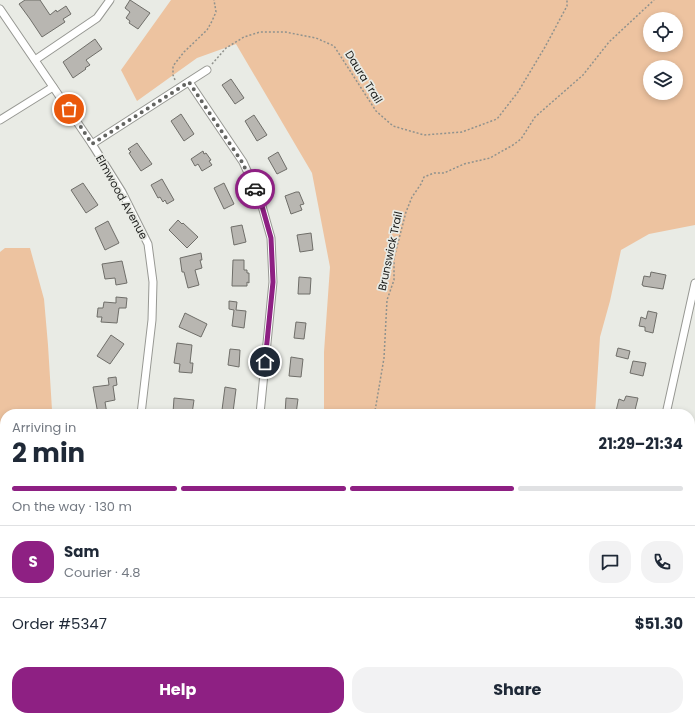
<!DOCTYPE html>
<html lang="en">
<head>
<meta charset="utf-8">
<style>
  body { margin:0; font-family:Poppins,sans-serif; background:#f2f2f3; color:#1f2937; height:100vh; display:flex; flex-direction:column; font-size:15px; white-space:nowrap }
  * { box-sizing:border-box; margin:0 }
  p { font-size:13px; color:#747a83 }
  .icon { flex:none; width:22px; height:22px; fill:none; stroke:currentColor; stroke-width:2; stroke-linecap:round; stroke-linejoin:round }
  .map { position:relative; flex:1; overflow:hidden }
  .sheet { position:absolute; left:0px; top:409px; width:695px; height:312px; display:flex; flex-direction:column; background:#fff; border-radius:16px 16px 0 0; box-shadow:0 2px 6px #0003 }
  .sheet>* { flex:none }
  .fabs { position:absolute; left:643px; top:12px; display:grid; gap:8px }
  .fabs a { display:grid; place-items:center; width:40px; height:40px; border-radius:50%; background:#fff; box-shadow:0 2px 6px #0003; font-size:20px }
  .pin { position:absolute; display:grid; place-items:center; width:34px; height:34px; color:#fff; margin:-17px; border:2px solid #fff; border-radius:50%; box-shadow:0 1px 4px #0007 }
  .courier { position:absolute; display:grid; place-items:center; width:40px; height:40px; margin:-20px; border:3px solid #8e2083; border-radius:50%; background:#fff; color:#222; box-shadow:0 1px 5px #0007 }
  .overview em { font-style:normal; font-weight:700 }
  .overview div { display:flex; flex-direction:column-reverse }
  .overview { display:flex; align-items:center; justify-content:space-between; height:68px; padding:0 12px }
  h1 { font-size:26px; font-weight:700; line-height:30px }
  .bar { display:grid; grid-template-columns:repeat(4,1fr); gap:6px 4px; align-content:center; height:48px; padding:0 12px }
  .bar i { height:5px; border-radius:3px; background:#e0e1e3 }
  .bar .on { background:#8e2083 }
  .bar p { grid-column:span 4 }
  .line { display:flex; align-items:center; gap:10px; padding:0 12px; border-top:1px solid #e0e1e3 }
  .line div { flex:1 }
  .round { display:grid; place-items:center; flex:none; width:42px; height:42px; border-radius:16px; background:#f2f2f3 }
  .cta { display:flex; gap:8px; margin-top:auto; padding:8px 12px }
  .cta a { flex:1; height:46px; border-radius:16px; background:#8e2083; color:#fff; font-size:16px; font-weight:700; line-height:46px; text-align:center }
  .cta a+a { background:#f2f2f3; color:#1f2937 }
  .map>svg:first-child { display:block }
  .green { fill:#edc3a0; fill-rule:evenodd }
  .building { fill:#b8b6b1; stroke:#6f6e69 }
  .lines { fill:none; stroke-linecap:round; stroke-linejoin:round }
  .minor-casing { stroke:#979893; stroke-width:9 }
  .tertiary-casing { stroke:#979893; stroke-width:11 }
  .path { stroke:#90928d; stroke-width:1.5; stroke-dasharray:2 2; stroke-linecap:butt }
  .minor { stroke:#fff; stroke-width:7 }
  .tertiary { stroke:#fff; stroke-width:9 }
  .rail-casing { stroke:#5b5c59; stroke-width:4 }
  .rail { stroke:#e9ebe5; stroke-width:2.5; stroke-dasharray:8; stroke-linecap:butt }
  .done { stroke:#636461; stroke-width:4; stroke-dasharray:0 7.2 }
  .route { stroke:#8e2083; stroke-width:5 }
  .labels { text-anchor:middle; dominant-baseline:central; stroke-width:3.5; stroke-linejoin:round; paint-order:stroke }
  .street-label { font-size:11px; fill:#1b1c1a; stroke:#e9ebe5 }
</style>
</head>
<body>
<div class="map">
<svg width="695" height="721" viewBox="0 0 695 721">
  <rect width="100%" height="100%" fill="#e9ebe5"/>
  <g class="green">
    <path d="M171,0H695V225L649,234L621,250L610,301L600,337L595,414H324V352L330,267L312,173L236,44L197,58L137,101L121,70ZM650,19H676V45H650ZM650,67H676V93H650Z"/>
    <path d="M5,248H30L44,299L48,345L52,410L49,414H5V452L0,445V252Z"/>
    <path d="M695,503V569L690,573V509Z"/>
    <path d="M173,716H242L249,721H176Z"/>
    <path d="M515,716H606L604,721H523Z"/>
  </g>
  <g class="building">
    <path d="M25,0H40L50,15L56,10L57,12L66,6L71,14L63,19L65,22L42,37L30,19L19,4Z"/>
    <path d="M130,0L150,13L138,29L129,23L130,21L126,18L130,12L125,8Z"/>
    <path d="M95,39L102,49L86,60L90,65L85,68L86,69L73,78L63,62Z"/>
    <path d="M231,79L244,98L235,104L222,85Z"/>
    <path d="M181,114L194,134L184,141L171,121Z"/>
    <path d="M254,115L267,135L257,141L245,121Z"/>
    <path d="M137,143L152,164L141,171L129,153L131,152L128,149Z"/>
    <path d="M203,151L204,154L206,153L211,160L209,161L212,165L202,171L198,164L195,166L191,159Z"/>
    <path d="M278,152L287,169L277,174L268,158Z"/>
    <path d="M162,179L174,200L167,204L165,200L163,202L160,197L158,198L151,185Z"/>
    <path d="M83,183L98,205L86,213L71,190Z"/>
    <path d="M224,183L234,204L224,209L214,188Z"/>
    <path d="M296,192H299L304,204L300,205L302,210L291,214L285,196Z"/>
    <path d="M178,220L182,224L183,223L198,237L187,248L169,230Z"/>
    <path d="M108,221L119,243L105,250L95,228Z"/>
    <path d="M242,225L246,242L234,245L231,227Z"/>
    <path d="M311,233L313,250L300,252L297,235Z"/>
    <path d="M201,253L202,260H200L202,268L195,270L199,285L188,288L184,272H182L180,258Z"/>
    <path d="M233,260H244V270H247V273H249V283L247,282V286H232Z"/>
    <path d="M122,261L127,283L116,285L115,278L105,279L102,264Z"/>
    <path d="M651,272L666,275L663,289L643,286V285H642L644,276L650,277Z"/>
    <path d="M299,277L311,278L310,294H298Z"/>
    <path d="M116,297L127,298L126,308H119L117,323L101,322L102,317H97L98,308H103L104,302L116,303Z"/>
    <path d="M229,301L237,302L236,310L246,311L244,328L232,326L234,310L229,309Z"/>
    <path d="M648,311L657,313L653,333L645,331V327L639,326L641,317L646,319Z"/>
    <path d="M185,313L207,324L201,337L179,327Z"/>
    <path d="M296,322L306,323L304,339L294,338Z"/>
    <path d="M111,335L124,344L110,364L97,356Z"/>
    <path d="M177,343L192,345L190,363H193L192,373L179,372L180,364L174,363Z"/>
    <path d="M618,348L630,351L628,359L616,356Z"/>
    <path d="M230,349L240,350L239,367L228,365Z"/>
    <path d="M291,357L303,359L301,377L289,376Z"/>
    <path d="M633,361L646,363L643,376L630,373Z"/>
    <path d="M116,377L117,385L113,386L115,400L105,402L107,414H98L93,387L109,385L108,378Z"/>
    <path d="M225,387L236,389L233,412L222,410Z"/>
    <path d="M626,396L638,398L634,414H621L622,413L616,411L619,399L624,401Z"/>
    <path d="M174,398L194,400L192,414L173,413Z"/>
    <path d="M286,398L298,399L296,414H285Z"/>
  </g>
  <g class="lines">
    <g class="minor-casing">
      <g id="minor">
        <path d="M0,9L92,144L122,192L148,244L153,282L152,320L141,414"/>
        <path d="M35,60L97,18L110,0"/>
        <path d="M189,82L243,162L260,199L271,238L273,282L260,414"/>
        <path d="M0,120L53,87"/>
        <path d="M92,144L207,70"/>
        <path d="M666,414L695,283"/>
        <path d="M690,662L695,666"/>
        <path d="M690,685L695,675"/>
        <path d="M364,716L371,721"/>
        <path d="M673,721L676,716"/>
      </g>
    </g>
    <g class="tertiary-casing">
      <g id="tertiary">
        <path d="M0,658L5,664"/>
        <path d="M45,716L48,721"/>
      </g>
    </g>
    <g class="path">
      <path d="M212,64L226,48L244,37L260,32H285L316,38L334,46L376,111L393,126L424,135L462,132L497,119L518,92L545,47L567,6V0"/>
      <path d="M175,80L173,75V66L184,52L207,30L212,21L216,12L214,0"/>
      <path d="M374,414L375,411L384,358L387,300L394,280V258L406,212L412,197L421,184L424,177L434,173H444L464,164L490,158L513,145L521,139L535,117L583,75L609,42L654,0"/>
    </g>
    <use href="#minor" class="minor"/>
    <use href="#tertiary" class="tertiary"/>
    <g class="rail-casing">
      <g id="rail">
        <path d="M0,476L5,484"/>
        <path d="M150,716L153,721"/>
      </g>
    </g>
    <use href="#rail" class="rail"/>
  </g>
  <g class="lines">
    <path class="done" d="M69,109L92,144L189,82L242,162L255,189"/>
    <path class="route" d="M255,189L260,199L271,238L273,282L265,362"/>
  </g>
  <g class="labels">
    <g class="street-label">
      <text transform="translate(364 77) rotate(58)">Daura Trail</text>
      <text transform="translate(122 197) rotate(61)">Elmwood Avenue</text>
      <text transform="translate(390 251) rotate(-78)">Brunswick Trail</text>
    </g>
  </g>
</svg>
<div class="fabs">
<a><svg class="icon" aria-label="locate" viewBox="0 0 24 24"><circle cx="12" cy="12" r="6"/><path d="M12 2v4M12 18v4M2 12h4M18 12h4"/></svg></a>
<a><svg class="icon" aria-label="layers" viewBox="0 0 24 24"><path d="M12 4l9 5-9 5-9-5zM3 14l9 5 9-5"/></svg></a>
</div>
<div class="pin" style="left:69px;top:109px;background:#ea580c"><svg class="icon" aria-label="bag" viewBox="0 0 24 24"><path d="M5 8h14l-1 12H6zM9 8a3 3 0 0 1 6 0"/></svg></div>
<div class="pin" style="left:265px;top:362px;background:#1f2937"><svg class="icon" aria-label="home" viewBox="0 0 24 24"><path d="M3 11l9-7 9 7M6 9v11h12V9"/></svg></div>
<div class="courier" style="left:255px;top:189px"><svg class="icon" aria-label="car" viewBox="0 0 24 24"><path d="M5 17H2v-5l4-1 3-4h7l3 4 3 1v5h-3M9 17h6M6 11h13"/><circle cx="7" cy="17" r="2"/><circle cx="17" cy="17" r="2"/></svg></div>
<section class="sheet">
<div class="overview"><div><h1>2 min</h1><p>Arriving in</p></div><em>21:29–21:34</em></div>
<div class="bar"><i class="on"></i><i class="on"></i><i class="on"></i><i></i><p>On the way · 130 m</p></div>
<div class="line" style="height:72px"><b class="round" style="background:#8e2083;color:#fff">S</b><div><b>Sam</b><p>Courier · 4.8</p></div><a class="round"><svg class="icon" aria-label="chat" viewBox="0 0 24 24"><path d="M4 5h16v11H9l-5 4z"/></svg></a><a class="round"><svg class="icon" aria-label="phone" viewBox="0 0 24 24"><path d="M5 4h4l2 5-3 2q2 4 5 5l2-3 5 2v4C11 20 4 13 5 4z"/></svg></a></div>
<div class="line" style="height:52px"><div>Order #5347</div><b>$51.30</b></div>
<div class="cta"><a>Help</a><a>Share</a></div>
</section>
</div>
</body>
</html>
